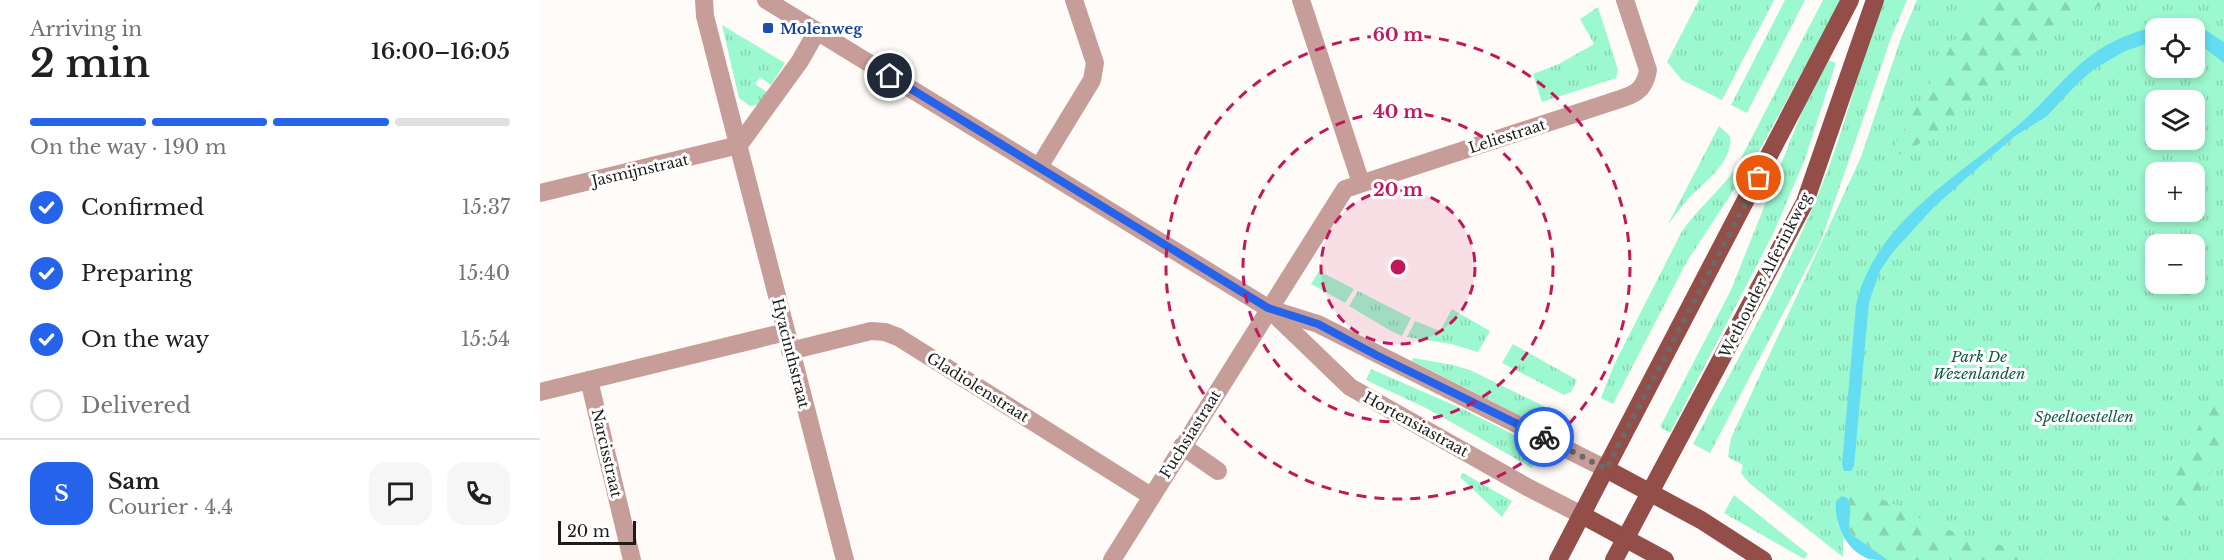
<!DOCTYPE html>
<html lang="en">
<head>
<meta charset="utf-8">
<style>
  body { margin:0; font-family:"Libre Baskerville",serif; background:#f6f6f6; color:#202124; height:100vh; display:flex; flex-direction:column; font-size:22px; white-space:nowrap }
  * { box-sizing:border-box; margin:0 }
  p { font-size:20px; color:#757577 }
  .icon { flex:none; width:33px; height:33px; fill:none; stroke:currentColor; stroke-width:2; stroke-linecap:round; stroke-linejoin:round }
  .map { position:relative; flex:1; overflow:hidden }
  .side { display:flex; flex-direction:column; background:#fff; width:540px }
  .side>* { flex:none }
  .tools { position:absolute; left:1605px; top:18px; display:grid; gap:12px }
  .tools a { display:grid; place-items:center; width:60px; height:60px; border-radius:12px; background:#fff; box-shadow:0 3px 9px #0003; font-size:30px }
  .scale { position:absolute; left:18px; bottom:15px; width:78px; box-sizing:border-box; padding-left:6px; border:3px solid #1d1c1b; border-top:0; font-size:16px; line-height:21px; white-space:nowrap; color:#1d1c1b; -webkit-text-stroke:4px #fff; paint-order:stroke }
  .pin { position:absolute; display:grid; place-items:center; width:51px; height:51px; color:#fff; margin:-26px; border:3px solid #fff; border-radius:50%; box-shadow:0 2px 6px #0007 }
  .courier { position:absolute; display:grid; place-items:center; width:60px; height:60px; margin:-30px; border:4px solid #2563eb; border-radius:50%; background:#fff; color:#222; box-shadow:0 2px 8px #0007 }
  .overview em { font-style:normal; font-weight:600 }
  .overview div { display:flex; flex-direction:column-reverse }
  .overview { display:flex; align-items:center; justify-content:space-between; height:102px; padding:0 30px }
  h1 { font-size:39px; font-weight:600; line-height:45px }
  .bar { display:grid; grid-template-columns:repeat(4,1fr); gap:9px 6px; align-content:center; height:72px; padding:0 30px }
  .bar i { height:8px; border-radius:4px; background:#e0e0e0 }
  .bar .current { background:#2563eb }
  .bar p { grid-column:span 4 }
  .line { display:flex; align-items:center; gap:15px; padding:0 30px; border-top:2px solid #e0e0e0 }
  .line div { flex:1 }
  .round { display:grid; place-items:center; flex:none; width:63px; height:63px; border-radius:18px; background:#f6f6f6 }
  ol { padding:0 30px; list-style:none }
  li { display:flex; align-items:center; gap:18px; height:66px }
  li p { margin-inline-start:auto }
  li .icon { padding:6px; border-radius:50%; background:#2563eb; color:#fff; stroke-width:4 }
  li:last-child { color:#757577 }
  li i { width:33px; height:33px; border:3px solid #e0e0e0; border-radius:50% }
  main { display:flex; flex:1; min-height:0 }
  .map>svg:first-child { display:block }
  .grass { fill:url(#grass-tufts); fill-rule:evenodd }
  .forest { fill:url(#forest-firs) }
  .water { fill:#64ddf3 }
  .lines { fill:none; stroke-linecap:round; stroke-linejoin:round }
  .minor { stroke:#c79d99; stroke-width:18 }
  .major { stroke:#944e49; stroke-width:18 }
  .done { stroke:#6c6a69; stroke-width:6; stroke-dasharray:0 10.8 }
  .route { stroke:#2563eb; stroke-width:8 }
  .ring { fill:none; stroke:#c2185b; stroke-width:3; stroke-dasharray:10 8 }
  .transit-dot { fill:#1a4fb4; stroke:#fff; stroke-width:2 }
  .labels { text-anchor:middle; dominant-baseline:central; stroke-width:6; stroke-linejoin:round; paint-order:stroke }
  .transit-label { font-size:15px; font-weight:bold; fill:#164399; stroke:#fff; text-anchor:start }
  .street-label { font-size:15px; fill:#1d1c1b; stroke:#fff }
  .park-label { font-size:15px; font-style:italic; fill:#0f5c41; stroke:#fff }
  .centre { fill:#c2185b; stroke:#fff; stroke-width:3 }
  .ring-label { font-size:18px; text-anchor:middle; font-weight:bold; fill:#c2185b; stroke:#fff; stroke-width:6; stroke-linejoin:round; paint-order:stroke }
</style>
</head>
<body>
<main>
<section class="side">
<div class="overview"><div><h1>2 min</h1><p>Arriving in</p></div><em>16:00–16:05</em></div>
<div class="bar"><i class="current"></i><i class="current"></i><i class="current"></i><i></i><p>On the way · 190 m</p></div>
<ol>
<li><svg class="icon" aria-label="check" viewBox="0 0 24 24"><path d="M5 12l5 5 9-10"/></svg>Confirmed<p>15:37</p></li>
<li><svg class="icon" aria-label="check" viewBox="0 0 24 24"><path d="M5 12l5 5 9-10"/></svg>Preparing<p>15:40</p></li>
<li><svg class="icon" aria-label="check" viewBox="0 0 24 24"><path d="M5 12l5 5 9-10"/></svg>On the way<p>15:54</p></li>
<li><i></i>Delivered</li>
</ol>
<div class="line" style="height:108px"><b class="round" style="background:#2563eb;color:#fff">S</b><div><b>Sam</b><p>Courier · 4.4</p></div><a class="round"><svg class="icon" aria-label="chat" viewBox="0 0 24 24"><path d="M4 5h16v11H9l-5 4z"/></svg></a><a class="round"><svg class="icon" aria-label="phone" viewBox="0 0 24 24"><path d="M5 4h4l2 5-3 2q2 4 5 5l2-3 5 2v4C11 20 4 13 5 4z"/></svg></a></div>
</section>
<div class="map">
<svg width="1684" height="560" viewBox="0 0 1684 560">
  <defs>
    <pattern id="grass-tufts" width="24" height="20" patternUnits="userSpaceOnUse" patternTransform="scale(1.5)"><rect width="24" height="20" fill="#9cf8ce"/><path d="M3 7l-1-3M5 7V3M7 7l1-3M15 17l-1-3M17 17v-4M19 17l1-3" fill="none" stroke="#86d4b0"/></pattern>
    <pattern id="forest-firs" width="22" height="20" patternUnits="userSpaceOnUse" patternTransform="scale(1.5)"><rect width="22" height="20" fill="#9cf8ce"/><path d="M5 1l3.5 6h-7zM16 11l3.5 6h-7z" fill="#86d4b0"/></pattern>
  </defs>
  <rect width="100%" height="100%" fill="#fefbf9"/>
  <g class="grass">
    <path d="M1159,0H1234L1182,100L1142,80L1127,62Z"/>
    <path d="M1245,0H1265L1207,113L1191,105Z"/>
    <path d="M1283,0H1301L1218,153L1146,263L1073,404L1061,398L1074,365L1141,233C1157,208 1181,191 1197,166Z"/>
    <path d="M1344,0H1367L1351,38L1281,241L1170,453L1153,444C1200,354 1252,265 1288,169C1309,114 1322,55 1344,0Z"/>
    <path d="M1377,0H1684V560H1363L1297,522L1303,536V557L1209,483L1201,473L1203,465L1188,457L1191,438L1321,157L1361,38ZM1616,28H1654V68H1616ZM1616,100H1654V140H1616ZM1616,172H1654V212H1616ZM1616,244H1654V284H1616Z"/>
    <path d="M1058,7L1078,70L1076,78L1002,102L993,74L1019,64L1054,44L1040,19Z"/>
    <path d="M182,25L245,63L231,85L220,77L215,84L227,92L220,104L210,106L199,98Z"/>
    <path d="M1289,60L1296,63L1265,159L1234,232L1130,433L1120,427L1191,290L1265,104Z"/>
    <path d="M1179,126L1190,136C1194,162 1163,183 1147,200C1140,208 1134,217 1127,226Z"/>
    <path d="M779,271L814,289L805,303L771,284Z"/>
    <path d="M818,291L871,318L862,336L851,331L809,306Z"/>
    <path d="M912,309L950,331L938,352L911,344L867,337L875,321L900,331Z"/>
    <path d="M973,344L1037,380L1031,392L1024,395L962,363Z"/>
    <path d="M873,358L913,365L930,370L1020,414L1011,433L1007,432L961,406L872,361Z"/>
    <path d="M831,369L925,410L1002,449L992,468L888,409L826,380Z"/>
    <path d="M923,473L972,501L962,517L920,477Z"/>
    <path d="M1194,495L1268,554L1264,559L1184,513Z"/>
  </g>
  <g class="forest">
    <path d="M1437,0H1571L1542,15L1524,27L1397,134L1351,159L1348,158Z"/>
    <path d="M1684,391V449L1633,540L1618,531L1643,486L1630,478L1676,396Z"/>
    <path d="M1306,486L1375,512L1377,517L1438,542L1441,538L1487,555L1494,560H1411L1406,557L1399,560H1348L1310,533C1307,523 1311,515 1310,506C1309,497 1305,500 1306,486Z"/>
  </g>
  <g class="water">
    <path d="M1639,24L1662,28L1684,42V63L1655,41L1654,28H1616L1615,41L1585,51L1554,69L1537,84L1507,116L1475,136L1432,173L1393,208L1352,253L1340,271L1329,302L1314,466L1311,471H1304L1302,464L1316,305C1336,218 1423,175 1484,120C1509,98 1530,69 1557,51C1581,35 1611,25 1639,24Z"/>
    <path d="M1302,496L1307,498C1314,508 1307,521 1310,533L1348,560C1342,560 1334,560 1329,559C1306,551 1294,524 1296,501Z"/>
  </g>
  <g class="lines">
    <g class="minor">
      <path d="M164,0L165,16L305,560"/>
      <path d="M226,0L728,308L810,387L987,487L1042,515"/>
      <path d="M761,0L821,183"/>
      <path d="M199,145L260,61L277,31"/>
      <path d="M499,167L552,80L555,63L534,0"/>
      <path d="M0,193L199,145"/>
      <path d="M733,310L778,324L1066,469"/>
      <path d="M250,351L331,331L345,332L358,337L611,496"/>
      <path d="M49,380L92,560"/>
      <path d="M0,392L246,332"/>
      <path d="M642,446L678,471"/>
      <path d="M572,560L805,189L1068,103C1089,96 1104,95 1108,70L1085,0"/>
    </g>
    <g class="major">
      <path d="M1066,469L1161,520L1223,560"/>
      <path d="M1042,515L1125,560"/>
      <path d="M1018,560L1310,0"/>
      <path d="M1074,560L1265,202L1335,0"/>
    </g>
  </g>
  <g class="lines">
    <path class="done" d="M1004,437L1066,469L1219,178"/>
    <path class="route" d="M350,76L728,308L778,324L838,356L1004,437"/>
  </g>
  <circle cx="858" cy="267" r="77" fill="#c2185b" fill-opacity=".12"/>
  <g class="ring">
    <circle cx="858" cy="267" r="77"/>
    <circle cx="858" cy="267" r="155"/>
    <circle cx="858" cy="267" r="232"/>
  </g>
  <rect class="transit-dot" x="222" y="22" width="12" height="12" rx="3"/>
  <g class="labels">
    <g class="transit-label">
      <text x="240" y="28">Molenweg</text>
    </g>
    <g class="street-label">
      <text transform="translate(967 136) rotate(-18)">Leliestraat</text>
      <text transform="translate(100 170) rotate(-13)">Jasmijnstraat</text>
      <text transform="translate(1225 275) rotate(-63)">Wethouder Alferinkweg</text>
      <text transform="translate(251 353) rotate(76)">Hyacinthstraat</text>
      <text transform="translate(438 387) rotate(32)">Gladiolenstraat</text>
      <text transform="translate(876 424) rotate(29)">Hortensiastraat</text>
      <text transform="translate(650 434) rotate(-58)">Fuchsiastraat</text>
      <text transform="translate(67 453) rotate(77)">Narcisstraat</text>
    </g>
    <g class="park-label">
      <text x="1439" y="356">Park De<tspan x="1439" dy="17">Wezenlanden</tspan></text>
      <text x="1544" y="416">Speeltoestellen</text>
    </g>
  </g>
  <circle cx="858" cy="267" r="9" class="centre"/>
  <g class="ring-label">
    <text x="858" y="41">60 m</text>
    <text x="858" y="118">40 m</text>
    <text x="858" y="196">20 m</text>
  </g>
</svg>
<div class="tools">
<a><svg class="icon" aria-label="locate" viewBox="0 0 24 24"><circle cx="12" cy="12" r="6"/><path d="M12 2v4M12 18v4M2 12h4M18 12h4"/></svg></a>
<a><svg class="icon" aria-label="layers" viewBox="0 0 24 24"><path d="M12 4l9 5-9 5-9-5zM3 14l9 5 9-5"/></svg></a>
<a>+</a>
<a>−</a>
</div>
<div class="scale">20 m</div>
<div class="pin" style="left:1219px;top:178px;background:#ea580c"><svg class="icon" aria-label="bag" viewBox="0 0 24 24"><path d="M5 8h14l-1 12H6zM9 8a3 3 0 0 1 6 0"/></svg></div>
<div class="pin" style="left:350px;top:76px;background:#1f2937"><svg class="icon" aria-label="home" viewBox="0 0 24 24"><path d="M3 11l9-7 9 7M6 9v11h12V9"/></svg></div>
<div class="courier" style="left:1004px;top:437px"><svg class="icon" aria-label="bike" viewBox="0 0 24 24"><circle cx="6" cy="16" r="4"/><circle cx="18" cy="16" r="4"/><path d="M6 16l4-8h5l3 8M10 8l3 8H6M13 5h3"/></svg></div>
</div>
</main>
</body>
</html>
